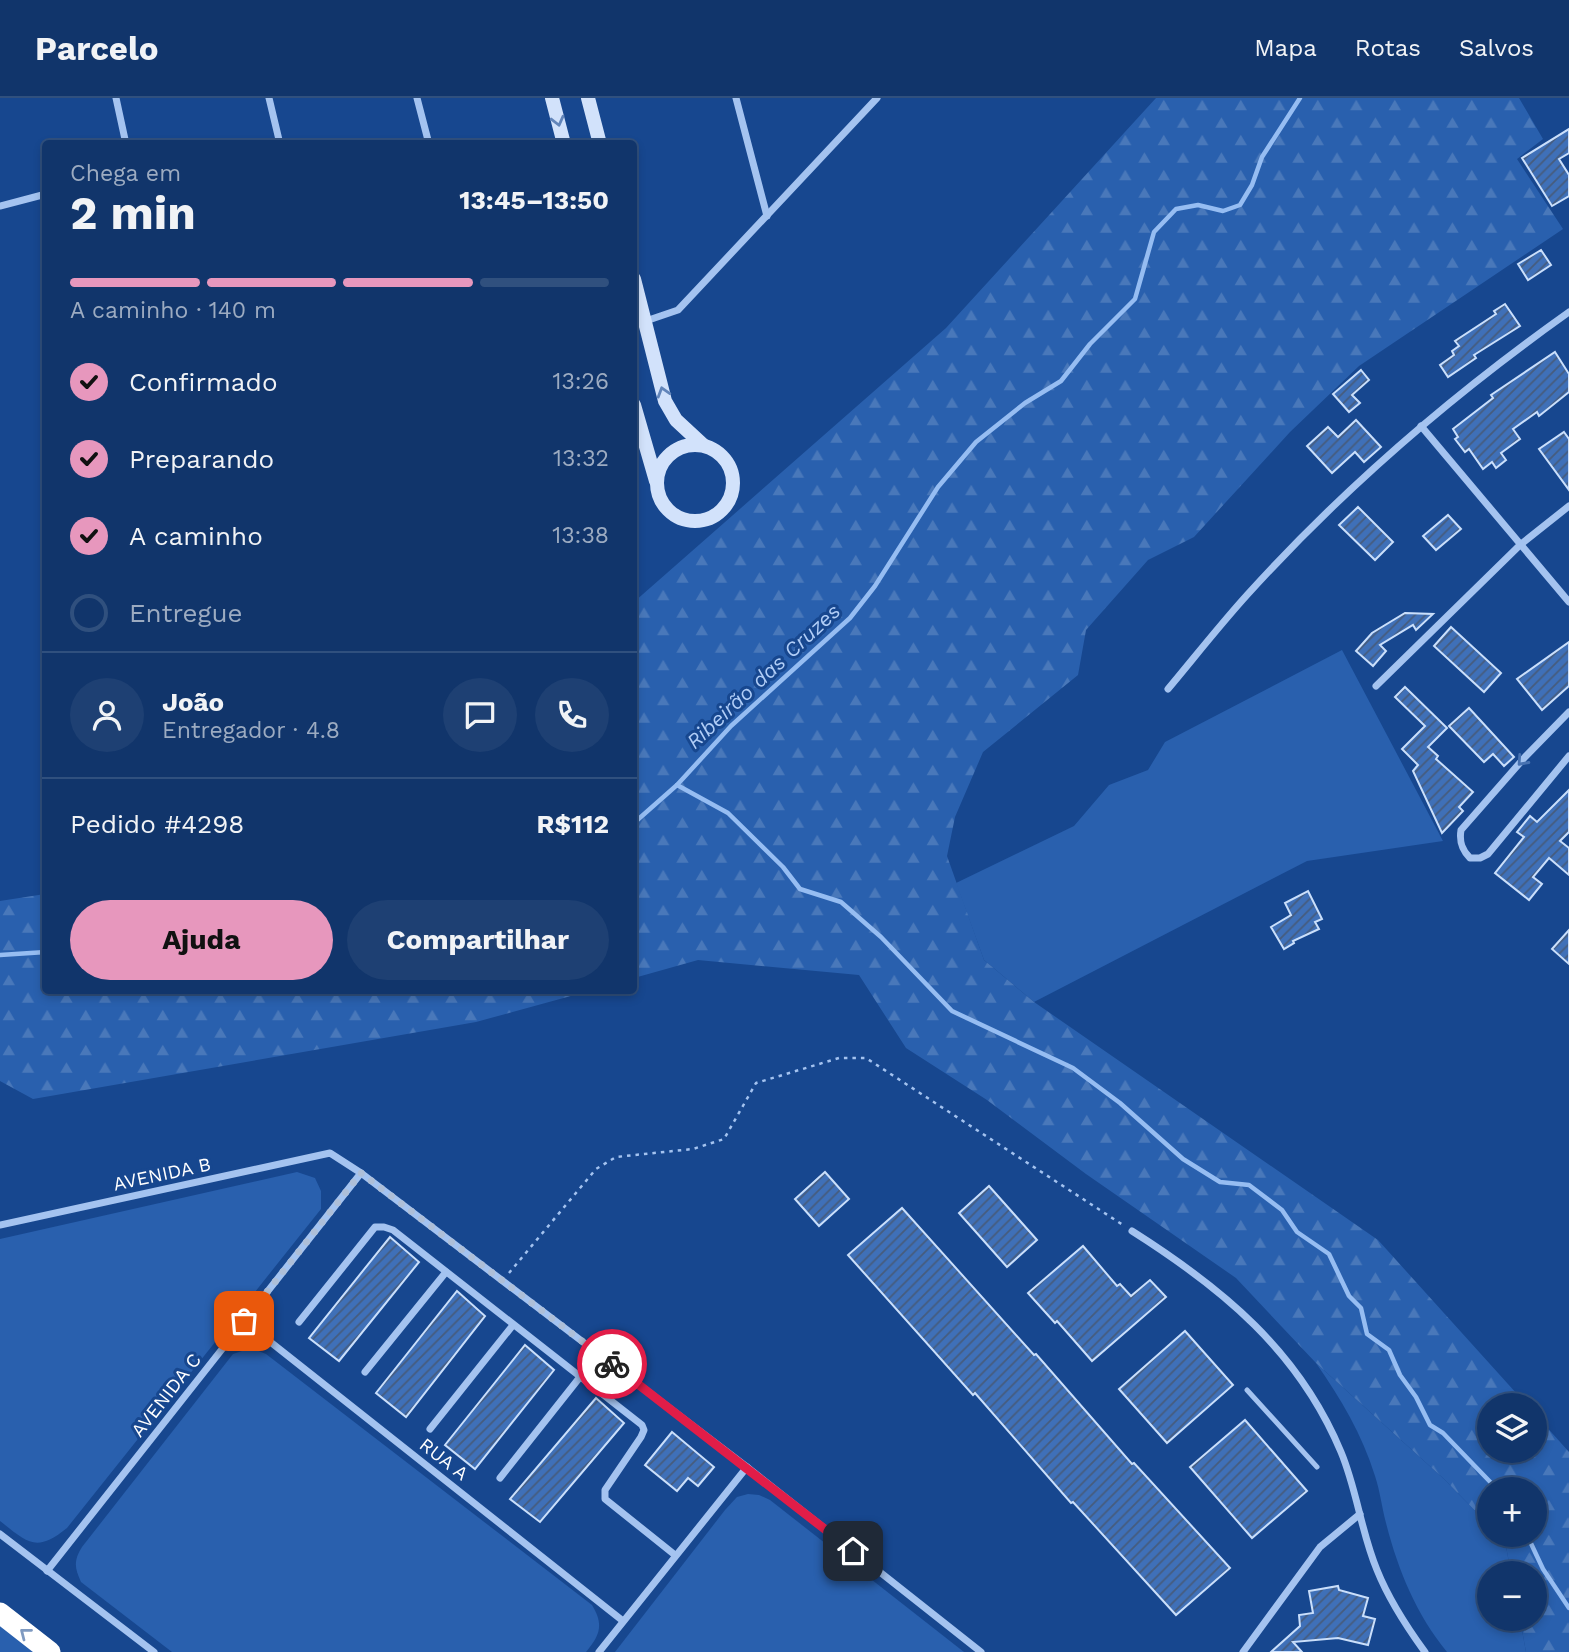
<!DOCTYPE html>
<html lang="pt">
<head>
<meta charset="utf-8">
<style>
  body { margin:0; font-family:"Work Sans",sans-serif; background:#1e4073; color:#f1f3f6; height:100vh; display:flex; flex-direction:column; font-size:26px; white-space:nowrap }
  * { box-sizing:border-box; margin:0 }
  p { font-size:23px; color:#9cabc1 }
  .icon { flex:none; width:38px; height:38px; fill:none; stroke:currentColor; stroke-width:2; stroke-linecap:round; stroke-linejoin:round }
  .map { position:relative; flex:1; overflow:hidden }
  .sheet { position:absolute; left:42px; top:42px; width:595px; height:854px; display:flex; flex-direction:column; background:#11356b; border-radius:7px; box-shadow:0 4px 10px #0003,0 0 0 2px #30507e }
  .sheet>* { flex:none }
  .buttons { position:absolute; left:1477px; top:1295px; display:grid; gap:14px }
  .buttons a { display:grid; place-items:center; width:70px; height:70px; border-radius:50%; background:#11356b; box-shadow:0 4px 10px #0003,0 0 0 2px #30507e; font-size:35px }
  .pin { position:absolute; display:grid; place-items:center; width:60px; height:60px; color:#fff; margin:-30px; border-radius:14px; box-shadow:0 4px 10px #0006 }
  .courier { position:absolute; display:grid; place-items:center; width:70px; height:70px; margin:-35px; border:5px solid #e11d48; border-radius:50%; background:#fff; color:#222; box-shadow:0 2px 9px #0007 }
  .overview em { font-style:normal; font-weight:700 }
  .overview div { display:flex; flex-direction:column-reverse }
  .overview { display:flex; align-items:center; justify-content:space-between; height:119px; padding:0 28px }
  h1 { font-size:46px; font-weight:700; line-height:52px }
  .bar { display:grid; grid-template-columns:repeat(4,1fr); gap:10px 7px; align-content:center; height:84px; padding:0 28px }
  .bar i { height:9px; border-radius:5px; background:#30507e }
  .bar .selected { background:#e797bd }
  .bar p { grid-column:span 4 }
  .line { display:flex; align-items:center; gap:18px; padding:0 28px; border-top:2px solid #30507e }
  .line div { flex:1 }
  .round { display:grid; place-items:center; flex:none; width:74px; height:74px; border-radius:37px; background:#1e4073 }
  ol { padding:0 28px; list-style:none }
  li { display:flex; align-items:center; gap:21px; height:77px }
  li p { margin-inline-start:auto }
  li .icon { padding:7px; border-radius:50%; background:#e797bd; color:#111; stroke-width:4 }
  li:last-child { color:#9cabc1 }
  li i { width:38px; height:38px; border:4px solid #30507e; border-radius:50% }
  .primary-button { display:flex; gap:14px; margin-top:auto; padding:14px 28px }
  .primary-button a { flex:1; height:80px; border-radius:42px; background:#e797bd; color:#111; font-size:28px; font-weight:700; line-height:80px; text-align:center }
  .primary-button a+a { background:#1e4073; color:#f1f3f6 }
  header { display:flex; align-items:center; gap:42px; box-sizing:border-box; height:98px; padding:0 35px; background:#11356b; border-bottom:2px solid #30507e }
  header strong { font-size:33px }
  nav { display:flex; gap:38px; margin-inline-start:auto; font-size:24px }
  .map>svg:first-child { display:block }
  .green { fill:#2960ae }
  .forest { fill:url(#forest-firs) }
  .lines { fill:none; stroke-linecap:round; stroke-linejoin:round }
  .stream { stroke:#96bdf2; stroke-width:4.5 }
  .building { fill:url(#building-hatch); stroke:#cadffb; stroke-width:2 }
  .path { stroke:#a4c3f0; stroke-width:2.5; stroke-dasharray:3.5 5; stroke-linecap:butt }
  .lane { stroke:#a4c3f0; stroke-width:5 }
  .street { stroke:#a4c3f0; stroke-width:7 }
  .secondary { stroke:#d2e2fb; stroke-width:14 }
  .highway { stroke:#fff; stroke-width:21 }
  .oneway { stroke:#6285ba }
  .oneway2 { stroke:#4872b1 }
  .oneway3 { stroke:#7f9ac1 }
  .done { stroke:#aebfd8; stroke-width:7; stroke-dasharray:0 12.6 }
  .route { stroke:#e11d48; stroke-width:9 }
  .labels { text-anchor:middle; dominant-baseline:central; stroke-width:6; stroke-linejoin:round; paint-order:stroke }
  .street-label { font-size:19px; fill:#fff; stroke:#17478f }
  .water-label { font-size:21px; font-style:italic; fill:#b0cdf7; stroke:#17478f }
</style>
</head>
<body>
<header>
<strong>Parcelo</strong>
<nav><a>Mapa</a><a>Rotas</a><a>Salvos</a></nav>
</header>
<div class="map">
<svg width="1569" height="1554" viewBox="0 0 1569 1554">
  <defs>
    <pattern id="forest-firs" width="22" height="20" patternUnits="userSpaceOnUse" patternTransform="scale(1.75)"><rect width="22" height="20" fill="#2960ae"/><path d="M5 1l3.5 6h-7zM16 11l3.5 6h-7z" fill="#4978ba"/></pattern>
    <pattern id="building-hatch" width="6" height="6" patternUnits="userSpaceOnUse" patternTransform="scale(1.75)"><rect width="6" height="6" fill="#3f70b8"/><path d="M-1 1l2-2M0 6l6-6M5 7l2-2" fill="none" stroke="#465c7d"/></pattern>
  </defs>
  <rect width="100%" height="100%" fill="#17478f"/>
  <g class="green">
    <path d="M1342,552L1443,743L1307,763L1034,904L984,862L956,785L1074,728L1109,687L1148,672L1165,644Z"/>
    <path d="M297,1074L315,1080L321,1093V1111L67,1430C36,1455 28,1445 0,1423V1141Z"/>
    <path d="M245,1252H256L266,1256L592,1507C604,1527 600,1537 586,1554H172L81,1484C74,1469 74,1462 82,1449L233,1256Z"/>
    <path d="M1316,1265L1444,1381L1489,1427V1437H1498L1505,1443L1511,1475H1489V1521H1520L1526,1554H1447C1416,1516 1398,1472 1386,1425C1382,1410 1380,1393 1375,1378C1362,1336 1341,1301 1316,1265Z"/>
    <path d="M748,1396L759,1397L770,1402L964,1554H615L725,1412L737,1399Z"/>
    <path d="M0,1527L35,1554H0Z"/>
  </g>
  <g class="forest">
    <path d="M1156,0H1519L1543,41L1517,61L1563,131L1359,268L1290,334L1194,439L1148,462L1086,532L1078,577L983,654L955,719L947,758L984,862L1034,904L1378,1142L1527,1307H1489V1353H1535V1316L1569,1354V1554H1526L1520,1521H1535V1475H1511L1505,1443L1498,1437H1535V1391H1489V1427L1444,1381L1316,1265L1236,1180L1086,1076L987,1002L906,950L859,877L698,862L634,880V504L946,230Z"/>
    <path d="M45,796L46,892L589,893L476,924L33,1001L0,983V803Z"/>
  </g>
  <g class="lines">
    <g class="stream">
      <path d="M677,687L728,715L783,769L800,791L841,804L881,839L952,913L1073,970L1120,1005L1183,1061L1220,1084L1249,1087L1282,1112L1297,1134L1329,1156L1349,1198L1361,1210L1367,1236L1389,1252L1400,1277L1416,1299L1430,1327L1443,1335L1497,1391"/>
      <path d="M634,725L677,687L731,628L850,520L875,488L938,389L976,344L1025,305L1061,283L1090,246L1135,201L1154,134L1176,111L1198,107L1223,113L1240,107L1252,87L1262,59L1300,0"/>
      <path d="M0,857L46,854"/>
      <path d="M1527,1437L1543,1471L1569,1510"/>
    </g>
  </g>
  <g class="building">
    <path d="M1569,31V55L1559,61L1569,77V98L1552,108L1522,60Z"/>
    <path d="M1541,152L1551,167L1528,182L1518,166Z"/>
    <path d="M1505,206L1520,228L1474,257L1476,260L1448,279L1440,267L1454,257L1452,253L1459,248L1455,243L1496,216L1494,213Z"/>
    <path d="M1555,254L1569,276V294L1539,318L1537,314L1513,331L1520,341L1501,355L1506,362L1496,370L1492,364L1483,371L1469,351L1465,354L1455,341L1458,339L1453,331L1493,300L1491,297Z"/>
    <path d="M1361,272L1369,282L1352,297L1360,305L1349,314L1333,296Z"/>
    <path d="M1356,322L1381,349L1364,364L1355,354L1332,375L1307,348L1328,329L1338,339Z"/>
    <path d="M1564,334L1569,341V392L1539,351Z"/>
    <path d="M1358,409L1393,444L1375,462L1339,427Z"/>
    <path d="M1448,417L1461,431L1436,452L1423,438Z"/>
    <path d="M1405,515L1433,516L1416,532L1413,527L1380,547L1386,553L1373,568L1356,553L1372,535Z"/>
    <path d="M1451,529L1501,575L1484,594L1434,548Z"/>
    <path d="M1569,544V588L1542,612L1517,581Z"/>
    <path d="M1405,589L1447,630L1428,649L1438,658L1436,661L1473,694L1459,709L1463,713L1442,735L1413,673L1418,667L1402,651L1425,628L1395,599Z"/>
    <path d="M1469,610L1514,659L1504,668L1493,656L1484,664L1449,628Z"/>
    <path d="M1569,692V734L1560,743L1569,750V777L1549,760L1533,779L1542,786L1529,802L1495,775L1524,739L1517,734L1530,718L1537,724Z"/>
    <path d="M1308,793L1322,821L1315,824L1319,831L1293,843L1294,845L1284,851L1271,829L1291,817L1285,805Z"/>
    <path d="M1569,832V866L1552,851Z"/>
    <path d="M825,1074L849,1101L819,1128L795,1101Z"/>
    <path d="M989,1088L1037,1142L1007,1169L959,1115Z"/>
    <path d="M902,1110L1034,1257L1036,1256L1132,1366L1134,1365L1230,1470L1176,1517L1073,1404L1071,1405L975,1295L973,1297L848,1157Z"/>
    <path d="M390,1139L419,1164L339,1263L309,1240Z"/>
    <path d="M1083,1148L1117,1188L1120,1186L1131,1198L1150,1182L1166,1199L1092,1263L1057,1223L1055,1225L1028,1195Z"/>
    <path d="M457,1193L485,1218L406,1319L376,1295Z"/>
    <path d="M1185,1233L1233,1287L1167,1345L1119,1291Z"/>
    <path d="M525,1247L554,1272L475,1371L445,1347Z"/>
    <path d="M596,1300L624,1325L540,1424L510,1401Z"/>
    <path d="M1245,1322L1307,1393L1252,1440L1190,1369Z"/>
    <path d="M672,1334L714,1369L698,1388L688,1380L677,1393L645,1367Z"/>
    <path d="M1338,1488L1339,1492L1368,1500L1363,1518L1375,1521L1368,1547L1338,1540L1293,1544L1302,1554H1271L1300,1528L1299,1517L1313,1515L1309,1493Z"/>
  </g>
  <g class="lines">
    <path class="path" d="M509,1175L596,1071L616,1059L693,1051L724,1041L756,985L839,960H866L1123,1127"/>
    <path class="lane" d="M1247,1292L1317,1369"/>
    <g class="street">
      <path d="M116,0L126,46"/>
      <path d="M269,0L280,46"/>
      <path d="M417,0L429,46"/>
      <path d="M736,0L767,118"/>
      <path d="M0,108L46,96"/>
      <path d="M634,227L678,212L877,0"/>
      <path d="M1421,328L1569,504"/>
      <path d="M1376,588L1520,447L1569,408"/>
      <path d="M1168,591C1194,560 1219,528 1247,497C1343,391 1452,297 1569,214"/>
      <path d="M1569,614L1525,659L1461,732C1459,744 1462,752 1470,760H1480L1488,756L1569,658"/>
      <path d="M0,1127L330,1055L361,1075L747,1369L981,1554"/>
      <path d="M1132,1133C1222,1190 1299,1253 1341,1354C1357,1392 1361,1434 1377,1472C1389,1502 1406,1528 1425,1554"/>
      <path d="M244,1223L623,1523"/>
      <path d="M299,1224L375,1129H384L393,1132L642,1327L644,1332L641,1339L605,1392V1401L675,1457"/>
      <path d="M365,1274L446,1174"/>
      <path d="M430,1331L513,1227"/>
      <path d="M500,1380L580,1279"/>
      <path d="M0,1436L154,1554"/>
      <path d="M47,1473L361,1075"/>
      <path d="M599,1554L747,1369"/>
      <path d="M1243,1554L1320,1449L1360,1416"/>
    </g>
    <g class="secondary">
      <path d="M552,0L564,46"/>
      <path d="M588,0L600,46"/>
      <path d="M634,181L665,303L676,322L703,347"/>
      <path d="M634,307L656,383"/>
      <circle cx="695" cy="385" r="38"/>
    </g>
    <path class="highway" d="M0,1515L50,1554"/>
  </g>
  <defs><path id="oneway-chevron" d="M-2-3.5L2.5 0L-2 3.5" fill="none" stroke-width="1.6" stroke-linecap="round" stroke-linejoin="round" transform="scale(1.75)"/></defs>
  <g class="oneway">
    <use href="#oneway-chevron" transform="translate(558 23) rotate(76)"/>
    <use href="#oneway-chevron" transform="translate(663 294) rotate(-107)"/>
  </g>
  <use class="oneway2" href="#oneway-chevron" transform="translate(1522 663) rotate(132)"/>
  <use class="oneway3" href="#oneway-chevron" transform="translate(25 1535) rotate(-142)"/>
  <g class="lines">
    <path class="done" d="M244,1223L361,1075L612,1266"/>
    <path class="route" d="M612,1266L853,1453"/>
  </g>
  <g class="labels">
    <g class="street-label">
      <text transform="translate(162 1076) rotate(-12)">AVENIDA B</text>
      <text transform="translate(166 1297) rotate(-52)">AVENIDA C</text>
      <text transform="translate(444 1361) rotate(38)">RUA A</text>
    </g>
    <g class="water-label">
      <text transform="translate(763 578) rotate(-43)">Ribeirão das Cruzes</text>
    </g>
  </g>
</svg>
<div class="buttons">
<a><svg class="icon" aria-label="layers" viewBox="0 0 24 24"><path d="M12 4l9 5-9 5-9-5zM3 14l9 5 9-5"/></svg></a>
<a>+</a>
<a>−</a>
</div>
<div class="pin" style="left:244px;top:1223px;background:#ea580c"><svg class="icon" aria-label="bag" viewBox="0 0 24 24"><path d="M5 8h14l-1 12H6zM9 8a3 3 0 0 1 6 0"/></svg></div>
<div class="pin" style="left:853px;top:1453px;background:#1f2937"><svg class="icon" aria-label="home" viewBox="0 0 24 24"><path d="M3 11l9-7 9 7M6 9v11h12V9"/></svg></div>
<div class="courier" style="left:612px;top:1266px"><svg class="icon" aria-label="bike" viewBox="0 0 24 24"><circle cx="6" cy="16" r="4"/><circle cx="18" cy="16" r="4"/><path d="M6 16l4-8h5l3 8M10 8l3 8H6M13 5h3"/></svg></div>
<section class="sheet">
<div class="overview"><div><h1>2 min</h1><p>Chega em</p></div><em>13:45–13:50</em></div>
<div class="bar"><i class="selected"></i><i class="selected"></i><i class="selected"></i><i></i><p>A caminho · 140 m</p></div>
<ol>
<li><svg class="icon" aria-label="check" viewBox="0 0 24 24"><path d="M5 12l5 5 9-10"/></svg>Confirmado<p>13:26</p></li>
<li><svg class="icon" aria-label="check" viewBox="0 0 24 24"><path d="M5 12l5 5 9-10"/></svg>Preparando<p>13:32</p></li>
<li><svg class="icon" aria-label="check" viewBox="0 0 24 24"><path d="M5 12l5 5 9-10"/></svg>A caminho<p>13:38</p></li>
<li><i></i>Entregue</li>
</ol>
<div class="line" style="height:126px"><a class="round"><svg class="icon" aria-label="person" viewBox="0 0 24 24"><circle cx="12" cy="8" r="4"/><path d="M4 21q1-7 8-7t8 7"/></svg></a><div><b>João</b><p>Entregador · 4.8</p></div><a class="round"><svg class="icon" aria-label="chat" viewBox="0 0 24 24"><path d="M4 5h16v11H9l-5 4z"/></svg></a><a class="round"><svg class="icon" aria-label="phone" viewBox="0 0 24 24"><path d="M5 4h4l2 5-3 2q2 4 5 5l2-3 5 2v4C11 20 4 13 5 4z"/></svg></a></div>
<div class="line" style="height:91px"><div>Pedido #4298</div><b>R$112</b></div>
<div class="primary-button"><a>Ajuda</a><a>Compartilhar</a></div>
</section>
</div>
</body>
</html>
